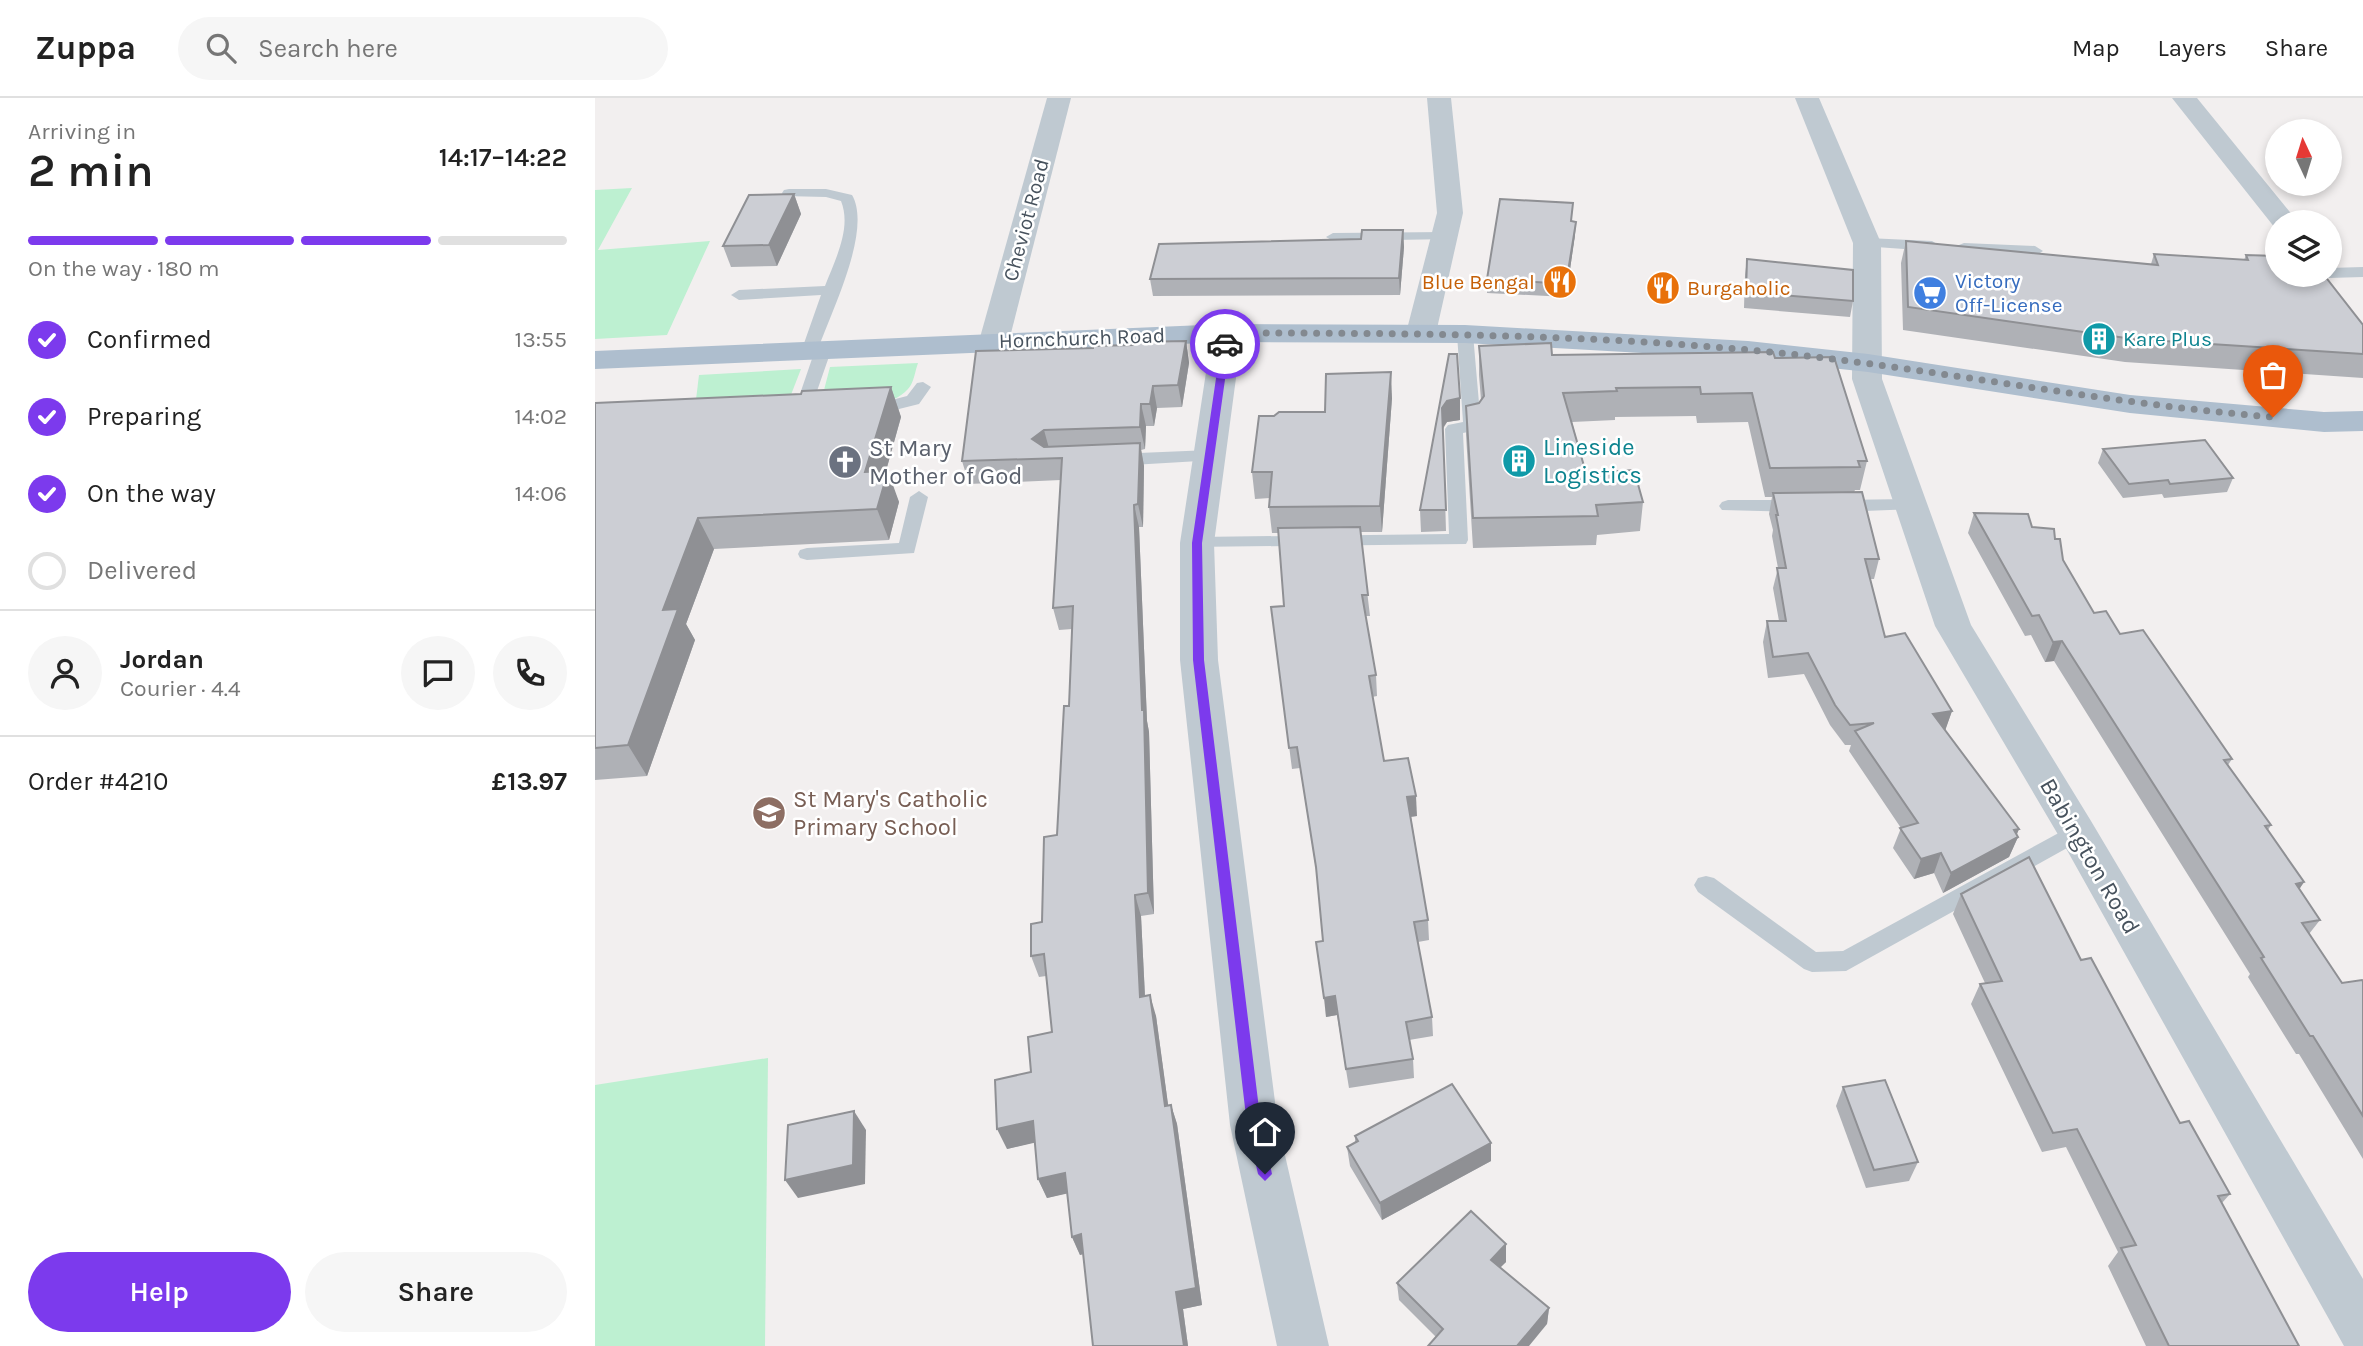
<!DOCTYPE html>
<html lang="en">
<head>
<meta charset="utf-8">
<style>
  body { margin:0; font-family:Karla,sans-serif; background:#f6f6f6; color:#222; height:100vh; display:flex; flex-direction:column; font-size:26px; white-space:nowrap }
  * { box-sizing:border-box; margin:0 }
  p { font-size:23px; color:#767676 }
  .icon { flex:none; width:38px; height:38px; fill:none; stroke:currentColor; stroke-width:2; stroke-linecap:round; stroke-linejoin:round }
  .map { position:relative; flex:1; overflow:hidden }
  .side { display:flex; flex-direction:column; background:#fff; width:595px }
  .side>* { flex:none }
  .needle { width:46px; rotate:356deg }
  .buttons { position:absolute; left:1670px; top:21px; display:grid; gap:14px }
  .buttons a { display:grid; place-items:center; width:77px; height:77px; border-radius:50%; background:#fff; box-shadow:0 4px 10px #0003; font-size:35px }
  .pin { position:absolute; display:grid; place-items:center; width:60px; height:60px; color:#fff; margin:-72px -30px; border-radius:50% 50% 50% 0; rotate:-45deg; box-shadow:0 0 7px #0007 }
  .pin .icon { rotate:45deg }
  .courier { position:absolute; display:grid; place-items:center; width:70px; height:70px; margin:-35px; border:5px solid #7c3aed; border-radius:50%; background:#fff; color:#222; box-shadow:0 2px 9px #0007 }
  .summary em { font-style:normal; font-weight:600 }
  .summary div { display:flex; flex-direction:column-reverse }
  .summary { display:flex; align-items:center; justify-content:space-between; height:119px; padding:0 28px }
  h1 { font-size:46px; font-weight:600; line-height:52px }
  .bar { display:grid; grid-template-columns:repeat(4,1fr); gap:10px 7px; align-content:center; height:84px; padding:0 28px }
  .bar i { height:9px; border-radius:5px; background:#e0e0e0 }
  .bar .active { background:#7c3aed }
  .bar p { grid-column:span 4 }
  .line { display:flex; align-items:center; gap:18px; padding:0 28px; border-top:2px solid #e0e0e0 }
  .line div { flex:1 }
  .round { display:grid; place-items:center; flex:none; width:74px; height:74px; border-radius:37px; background:#f6f6f6 }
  ol { padding:0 28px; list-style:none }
  li { display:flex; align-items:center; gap:21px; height:77px }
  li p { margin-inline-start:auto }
  li .icon { padding:7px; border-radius:50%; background:#7c3aed; color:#fff; stroke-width:4 }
  li:last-child { color:#767676 }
  li i { width:38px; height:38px; border:4px solid #e0e0e0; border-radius:50% }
  .button { display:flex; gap:14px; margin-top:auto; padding:14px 28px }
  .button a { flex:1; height:80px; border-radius:42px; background:#7c3aed; color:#fff; font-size:28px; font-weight:600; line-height:80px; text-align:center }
  .button a+a { background:#f6f6f6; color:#222 }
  header { display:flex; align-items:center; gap:42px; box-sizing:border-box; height:98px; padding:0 35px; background:#fff; border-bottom:2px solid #e0e0e0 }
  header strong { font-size:33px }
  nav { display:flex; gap:38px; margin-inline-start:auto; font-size:24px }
  .search { width:490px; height:63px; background:#f6f6f6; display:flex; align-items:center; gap:18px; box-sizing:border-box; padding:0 24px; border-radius:38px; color:#767676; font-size:26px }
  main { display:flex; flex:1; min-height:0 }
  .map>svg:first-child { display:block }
  .green { fill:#bdf0d1 }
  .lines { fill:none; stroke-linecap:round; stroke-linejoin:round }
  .service { fill:#bfc9d1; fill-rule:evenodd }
  .minor { fill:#bfc9d1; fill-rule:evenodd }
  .primary { fill:#aebece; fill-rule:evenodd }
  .wall { fill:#afb1b6 }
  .shaded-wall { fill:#8f9094 }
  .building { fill:#ccced4; stroke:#8f9094; stroke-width:2 }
  .route { fill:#7c3aed }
  .done { stroke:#838990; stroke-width:7; stroke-dasharray:0 12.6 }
  .labels { text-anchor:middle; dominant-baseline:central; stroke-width:5; stroke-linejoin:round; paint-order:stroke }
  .far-street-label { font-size:21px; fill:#47525d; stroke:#fff }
  .far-shop-label { font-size:21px; fill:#366cbe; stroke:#fff; text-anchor:start }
  .far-food-label { font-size:21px; fill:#c56008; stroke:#fff; text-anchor:end }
  .far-culture-label { font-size:21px; fill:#0d838f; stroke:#fff; text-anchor:start }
  .culture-label { font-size:24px; fill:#0d838f; stroke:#fff; text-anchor:start }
  .worship-label { font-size:24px; fill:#5b616d; stroke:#fff; text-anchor:start }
  .education-label { font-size:24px; fill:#785e54; stroke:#fff; text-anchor:start }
  .street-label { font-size:24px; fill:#47525d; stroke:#fff }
</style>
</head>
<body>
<header>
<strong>Zuppa</strong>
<div class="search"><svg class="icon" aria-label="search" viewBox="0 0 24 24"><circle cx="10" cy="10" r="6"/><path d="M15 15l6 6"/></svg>Search here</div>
<nav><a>Map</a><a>Layers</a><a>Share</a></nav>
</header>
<main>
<section class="side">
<div class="summary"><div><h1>2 min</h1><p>Arriving in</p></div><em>14:17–14:22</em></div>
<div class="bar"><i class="active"></i><i class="active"></i><i class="active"></i><i></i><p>On the way · 180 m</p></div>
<ol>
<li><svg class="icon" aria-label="check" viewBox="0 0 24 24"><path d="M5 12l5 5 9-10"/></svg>Confirmed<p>13:55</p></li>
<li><svg class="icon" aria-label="check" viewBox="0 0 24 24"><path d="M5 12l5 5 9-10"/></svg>Preparing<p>14:02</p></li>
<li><svg class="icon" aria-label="check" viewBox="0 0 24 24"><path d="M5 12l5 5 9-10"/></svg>On the way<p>14:06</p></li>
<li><i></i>Delivered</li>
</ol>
<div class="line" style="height:126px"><a class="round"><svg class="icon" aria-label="person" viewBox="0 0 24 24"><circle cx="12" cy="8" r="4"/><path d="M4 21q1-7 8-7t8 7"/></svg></a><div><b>Jordan</b><p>Courier · 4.4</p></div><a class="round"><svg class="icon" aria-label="chat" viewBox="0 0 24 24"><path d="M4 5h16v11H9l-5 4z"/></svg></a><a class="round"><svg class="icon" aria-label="phone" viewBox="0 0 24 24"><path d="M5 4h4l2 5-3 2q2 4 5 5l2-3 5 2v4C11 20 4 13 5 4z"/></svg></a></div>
<div class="line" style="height:91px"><div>Order #4210</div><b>£13.97</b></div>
<div class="button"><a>Help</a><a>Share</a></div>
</section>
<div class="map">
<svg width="1768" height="1248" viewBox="0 0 1768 1248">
  <rect width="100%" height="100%" fill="#f2efef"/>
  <g class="green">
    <path d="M37,90L3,152L115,143L72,237L0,241V92Z"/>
    <path d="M323,265C320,273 319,285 313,291C290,316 255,300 229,292L235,269Z"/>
    <path d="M206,271L192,307L99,318L104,277Z"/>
    <path d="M173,960L170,1248H0V987Z"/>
  </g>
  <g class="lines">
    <g class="service">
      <path d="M194,91H231L257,97C277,131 238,210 225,246L235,247L237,250L222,293L226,302L240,311L231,316L212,309L206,293L219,255L209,254L207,251L226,197L144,202L136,197L144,192L230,188C240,162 257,130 246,103L231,99L189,98L187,95L189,92Z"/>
      <path d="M852,134L857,135L859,138L857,141L738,143L731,139L738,135Z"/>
      <path d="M1272,140L1337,143L1345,148L1337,153L1267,148L1264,145L1267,142Z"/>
      <path d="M1369,145L1440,148L1448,153L1440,158L1364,153L1361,150L1364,147Z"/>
      <path d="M1768,169V179L1734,180L1727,177H1734V170Z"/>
      <path d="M870,231L878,236L886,328L883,332L868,335L873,442L871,446L595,449L593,445L595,441L602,439L854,436L850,331L853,327L868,324L862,236Z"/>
      <path d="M328,284L336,289L324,306L276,318L267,313L270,309L312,298L322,285Z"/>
      <path d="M615,352L624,358L621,362L520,368L511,362L520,356Z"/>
      <path d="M324,393L333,399L319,455L212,462L205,460L203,456L205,452L212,450L304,445L315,399Z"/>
      <path d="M1314,401L1320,403L1323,407L1320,411L1244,414L1235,408L1244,402Z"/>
      <path d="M1133,402H1205L1214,408L1205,414L1127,412L1124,408L1127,404Z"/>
      <path d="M1482,725L1490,728L1493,734L1490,740L1251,873L1217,874L1209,871L1103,794L1099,787L1103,780L1111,778L1119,780L1221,854L1248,853Z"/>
    </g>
    <g class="minor">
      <path d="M452,0H476L414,243L410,249L399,252L388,249L384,243Z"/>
      <path d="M832,0H856L868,115L841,235L836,241L826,244L816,241L811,235L842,115Z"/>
      <path d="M1200,0H1224L1286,145L1287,281L1376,527L1496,723L1768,1181V1248H1749L1468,745L1340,528L1257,281L1258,145Z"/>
      <path d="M1577,0H1602L1703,124H1682L1680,130Z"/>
      <path d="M632,226L642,229L647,235L619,445L623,562L683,1027L734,1248H682L635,1027L585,562V445L617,235L622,229Z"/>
    </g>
    <path class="primary" d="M632,226L870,227L1153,243L1273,256L1535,297L1729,314L1768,313V333L1729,334L1535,315L1273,274L1153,261L870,245L632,244L0,271V253Z"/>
  </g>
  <g class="wall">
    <path d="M199,96L206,116L182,168L136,169L128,148Z"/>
    <path d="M976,123L980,137L971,199L892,195V181Z"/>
    <path d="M808,132L809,149L805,197L558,198L555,181Z"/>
    <path d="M1311,143L1556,166L1559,156L1649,162L1651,157L1768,227V280L1530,264L1308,232L1306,165Z"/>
    <path d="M1152,161L1258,203L1255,219L1149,210L1150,177Z"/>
    <path d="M591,243L594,265L587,309L562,310L559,328H551L550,351L546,352L549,368L548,429H544L552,623L554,634L559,816L546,818L550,898L561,918L573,1007H576L582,1026L607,1207L588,1211L593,1248H498L488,1156L485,1157L477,1139L472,1095L452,1100L443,1081L440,1044L412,1051L436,974L457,934L451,878L444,879L436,858L447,824L462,737L474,608L477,531L464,532L458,510L466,382L374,386L367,363L498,250Z"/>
    <path d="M884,248L957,257L1180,260L1272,363L1265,392H1260L1259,394L1284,461L1279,481H1275L1290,539L1357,613L1350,632L1424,731L1421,737L1423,739L1414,759L1348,795L1339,775L1319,781L1298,750L1306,730L1254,653L1256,647H1250L1235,627L1209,576L1173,580L1168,544L1172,523H1184L1178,490L1183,470L1177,438L1178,432L1174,416L1177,399H1170L1153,324L1102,325L1101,318L1020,319V322L977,324L991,375L1048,404L1045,433L1002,437L1001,447L878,450L871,337V308L884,305L886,302L884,277Z"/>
    <path d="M854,256L865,300V322L852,324L848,331L851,433L826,434L825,412Z"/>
    <path d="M296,289L306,319L291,373L304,404L294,442L119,451L91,526L100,542L52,678L0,682V305L206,296Z"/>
    <path d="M797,300L787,434H765L775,518H770L781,577L782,598L777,599L789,663L822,718L816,719L833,822L834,842L823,844L837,919L838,938L814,942L818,961L819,980L754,990L742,917L731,919L728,843L722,778L705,670L697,671L676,509L689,508L684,435H677L674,409L675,400L660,401L657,374L679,318L730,314Z"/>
    <path d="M1508,351L1638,380L1632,394L1569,400L1567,396L1528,400L1503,365Z"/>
    <path d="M1379,415L1437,429L1460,441L1468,462L1499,515L1525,536L1637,661L1633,667L1676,727L1673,732L1709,784L1704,791L1725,822L1714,836L1747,885L1768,883V1061L1704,956H1701L1653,879L1655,876L1459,563L1450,564L1436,537L1430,538L1373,435Z"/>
    <path d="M1366,796L1486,862L1585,1025L1635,1096L1627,1105L1704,1248H1551L1513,1168L1523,1154L1471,1049L1447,1054L1376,906L1385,886L1390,885L1358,816Z"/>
    <path d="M1248,989L1323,1064L1314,1083L1271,1090L1241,1008Z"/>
    <path d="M760,1038L896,1063L787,1122L755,1068L752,1049L760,1045Z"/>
    <path d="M911,1146V1164L905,1169L954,1210L952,1226L841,1239L804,1202L802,1185Z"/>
  </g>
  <g class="shaded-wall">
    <path d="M199,96L206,116L182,168L174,147Z"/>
    <path d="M981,124L980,137L971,199V186Z"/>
    <path d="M808,132L809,149L805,197L804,180Z"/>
    <path d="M591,243L594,265L587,309L583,287Z"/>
    <path d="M796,274L797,300L787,434L785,408Z"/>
    <path d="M558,288L562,310L559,328L555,306Z"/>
    <path d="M296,289L306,319L282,405L270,374Z"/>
    <path d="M865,300V322L852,324L847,331V310L852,303Z"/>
    <path d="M546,306L551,328L550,351L545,329Z"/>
    <path d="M449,332L455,354L437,341Z"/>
    <path d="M545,345L549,368L548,429L543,406Z"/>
    <path d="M293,373L304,404L294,442L282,411Z"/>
    <path d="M539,407L544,429L552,623L554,634L559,816L553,795Z"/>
    <path d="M103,420L119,451L91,526L100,542L52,678L33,647L68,512Z"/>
    <path d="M1467,543L1459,563L1450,564L1458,544Z"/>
    <path d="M1357,613L1350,633L1338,616Z"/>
    <path d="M821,698L822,718L813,719L812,699Z"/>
    <path d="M1424,731L1420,741L1423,739L1414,759L1348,795L1356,775L1419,732Z"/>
    <path d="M1346,755L1339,775L1319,781L1326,761Z"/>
    <path d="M1709,784L1696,804L1701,786Z"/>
    <path d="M540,797L546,818L551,920L545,899Z"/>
    <path d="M555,897L561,918L576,1028L570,1008Z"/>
    <path d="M740,898L742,917L731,919L729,900Z"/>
    <path d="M576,1007L582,1026L607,1207L588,1211L593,1248H589L581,1194Z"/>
    <path d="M259,1013L271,1032L270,1086L203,1100L190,1082Z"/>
    <path d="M438,1023L447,1043L412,1051L402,1031Z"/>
    <path d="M896,1045V1063L787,1122L785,1105Z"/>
    <path d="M470,1075L479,1094L452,1100L443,1081Z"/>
    <path d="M486,1136L495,1154L485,1157L477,1139Z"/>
    <path d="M911,1146V1164L896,1179V1162Z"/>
    <path d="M954,1210L952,1226L934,1248H922Z"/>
  </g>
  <g class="building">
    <path d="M199,96L174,147L128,148L154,97Z"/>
    <path d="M905,101L978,105L976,123L981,124L971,186L892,181Z"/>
    <path d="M767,132H808L804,180L555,181L564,146L766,141Z"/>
    <path d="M1311,143L1563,167L1559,156L1653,162L1651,157L1682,158V177H1729L1768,227V256L1538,241L1313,209Z"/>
    <path d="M1152,161L1258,172V203L1151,194Z"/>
    <path d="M591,243L583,287L558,288L555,306H546L545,329L449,332L437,341L449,349L545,345L543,406L539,407L547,612H549L553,795L540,797L545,899L555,897L570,1008L576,1007L601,1190L581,1194L589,1248H498L486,1136L477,1139L470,1075L443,1081L438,1023L402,1031L400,982L436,974L433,939L457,934L449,856L436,858V826L447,824L449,739L462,737L469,608H474L478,508L458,510L467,360L367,363L381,253L498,250V248L538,247L539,244Z"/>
    <path d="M956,245L957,257L1178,254L1180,260L1239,259L1272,363H1263L1265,369L1175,370L1157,295L1106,296L1105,289L1021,290L1022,293L968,295L991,375L1039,372L1048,404L1001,407L1003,418L878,420L871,308L884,305L889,298L884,248Z"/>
    <path d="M854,256H862L865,300L852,303L847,310L851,412H825Z"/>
    <path d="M796,274L785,408L674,409L677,374H657L664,318H679L684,314H730L731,276Z"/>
    <path d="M296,289L270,374L293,373L282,411L103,420L68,512L83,511L33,647L0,650V305L206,296L207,293Z"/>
    <path d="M1610,342L1638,380L1575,386L1573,382L1534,386L1508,351Z"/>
    <path d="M1267,394L1284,461H1270L1290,539L1310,535L1357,613L1338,616L1424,731L1419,732L1423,739L1356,775L1346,755L1326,761L1305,730L1323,725L1260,633L1279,625L1255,627L1240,607L1213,555L1178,559L1172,523H1191L1182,470H1191L1181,417H1183L1178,395Z"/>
    <path d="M1379,415L1433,416L1437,429L1459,431L1460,441H1465L1468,462L1499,515L1511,513L1525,536L1548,532L1637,661L1629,662L1676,727L1670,728L1709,784L1701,786L1725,822L1707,825L1747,885L1767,882L1768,883V1018L1718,938H1715L1666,860L1669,859L1467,543L1458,544L1444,517L1437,518Z"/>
    <path d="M765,429L773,497H767L781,577L774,578L789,663L813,660L821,698L812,699L833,822L819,824L837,919L811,924L818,961L751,971L740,898L729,900L721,844L728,843L721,769L702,649L694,650L676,509L689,508L683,430Z"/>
    <path d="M1434,759L1486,862L1496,860L1585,1025L1594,1023L1635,1096L1623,1098L1704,1248H1574L1526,1150L1541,1147L1482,1031L1458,1035L1385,886L1407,883L1366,796Z"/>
    <path d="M1290,982L1323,1064L1279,1072L1248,989Z"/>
    <path d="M857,986L896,1045L785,1105L752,1049L763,1043L760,1038Z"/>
    <path d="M259,1013L258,1067L190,1082L193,1027Z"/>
    <path d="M876,1113L911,1146L896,1162L954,1210L922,1248H833L848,1231L802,1185Z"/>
  </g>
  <path class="route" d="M630,243L635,246L607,445L609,562L666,1027L677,1076L670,1083L663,1076L652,1027L598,562L597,445L626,246Z"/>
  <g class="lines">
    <path class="done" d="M630,246L632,235C806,235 980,236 1154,252C1330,268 1501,305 1678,319"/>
  </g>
  <defs>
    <g id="restaurant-disc" transform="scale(1.75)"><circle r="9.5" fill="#e8710a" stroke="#fff"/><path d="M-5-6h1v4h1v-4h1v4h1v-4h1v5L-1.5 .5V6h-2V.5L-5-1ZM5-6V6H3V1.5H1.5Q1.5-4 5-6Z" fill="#fff"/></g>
    <g id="supermarket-disc" transform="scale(1.75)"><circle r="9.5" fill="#3f7fe0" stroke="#fff"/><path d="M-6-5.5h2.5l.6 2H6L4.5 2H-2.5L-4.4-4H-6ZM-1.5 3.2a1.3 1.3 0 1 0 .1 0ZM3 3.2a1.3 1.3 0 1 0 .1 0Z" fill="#fff"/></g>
    <g id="building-disc" transform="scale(1.75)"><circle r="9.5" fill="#0f9aa8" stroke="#fff"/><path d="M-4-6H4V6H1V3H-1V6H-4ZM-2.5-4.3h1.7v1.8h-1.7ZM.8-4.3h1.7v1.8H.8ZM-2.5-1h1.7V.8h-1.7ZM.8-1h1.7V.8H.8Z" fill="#fff"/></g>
    <g id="church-disc" transform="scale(1.75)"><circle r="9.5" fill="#6b7280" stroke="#fff"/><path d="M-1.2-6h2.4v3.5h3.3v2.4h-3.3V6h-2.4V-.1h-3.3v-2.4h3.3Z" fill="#fff"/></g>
    <g id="school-disc" transform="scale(1.75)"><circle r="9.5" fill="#8d6e63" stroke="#fff"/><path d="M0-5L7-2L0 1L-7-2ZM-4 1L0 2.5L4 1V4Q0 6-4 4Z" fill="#fff"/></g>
  </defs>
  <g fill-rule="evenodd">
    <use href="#restaurant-disc" x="965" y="184"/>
    <use href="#restaurant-disc" x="1068" y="190"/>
    <use href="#supermarket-disc" x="1335" y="195"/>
    <use href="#building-disc" x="1504" y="241"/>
    <use href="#building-disc" x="924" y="363"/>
    <use href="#church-disc" x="250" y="364"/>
    <use href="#school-disc" x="174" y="715"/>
  </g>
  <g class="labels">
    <g class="far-street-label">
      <text transform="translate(431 122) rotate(-75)">Cheviot Road</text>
      <text transform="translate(487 240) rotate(-2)">Hornchurch Road</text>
    </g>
    <g class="far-shop-label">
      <text x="1360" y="183">Victory<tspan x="1360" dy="24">Off-License</tspan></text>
    </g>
    <g class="far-food-label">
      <text x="940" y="184">Blue Bengal</text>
      <text x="1092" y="190" text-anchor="start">Burgaholic</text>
    </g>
    <g class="far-culture-label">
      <text x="1528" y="241">Kare Plus</text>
    </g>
    <g class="culture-label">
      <text x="948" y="349">Lineside<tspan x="948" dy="28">Logistics</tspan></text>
    </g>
    <g class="worship-label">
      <text x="274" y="350">St Mary<tspan x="274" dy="28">Mother of God</tspan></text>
    </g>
    <g class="education-label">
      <text x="198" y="701">St Mary's Catholic<tspan x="198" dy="28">Primary School</tspan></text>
    </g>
    <g class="street-label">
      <text transform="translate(1495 758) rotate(60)">Babington Road</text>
    </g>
  </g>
</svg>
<div class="buttons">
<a><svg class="needle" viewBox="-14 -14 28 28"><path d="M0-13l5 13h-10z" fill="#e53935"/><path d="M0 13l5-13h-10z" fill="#767676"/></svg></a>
<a><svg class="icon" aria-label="layers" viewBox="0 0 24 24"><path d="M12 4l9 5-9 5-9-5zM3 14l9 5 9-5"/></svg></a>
</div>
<div class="pin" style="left:1678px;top:319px;background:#ea580c"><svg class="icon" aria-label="bag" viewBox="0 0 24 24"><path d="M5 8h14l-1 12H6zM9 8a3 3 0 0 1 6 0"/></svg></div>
<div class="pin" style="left:670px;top:1076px;background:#1f2937"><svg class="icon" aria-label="home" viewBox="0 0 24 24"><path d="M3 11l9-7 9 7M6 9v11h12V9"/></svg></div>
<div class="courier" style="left:630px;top:246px"><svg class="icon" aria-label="car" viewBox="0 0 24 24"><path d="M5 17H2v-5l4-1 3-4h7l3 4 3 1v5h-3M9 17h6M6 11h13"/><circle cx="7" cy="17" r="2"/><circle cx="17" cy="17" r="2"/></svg></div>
</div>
</main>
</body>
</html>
